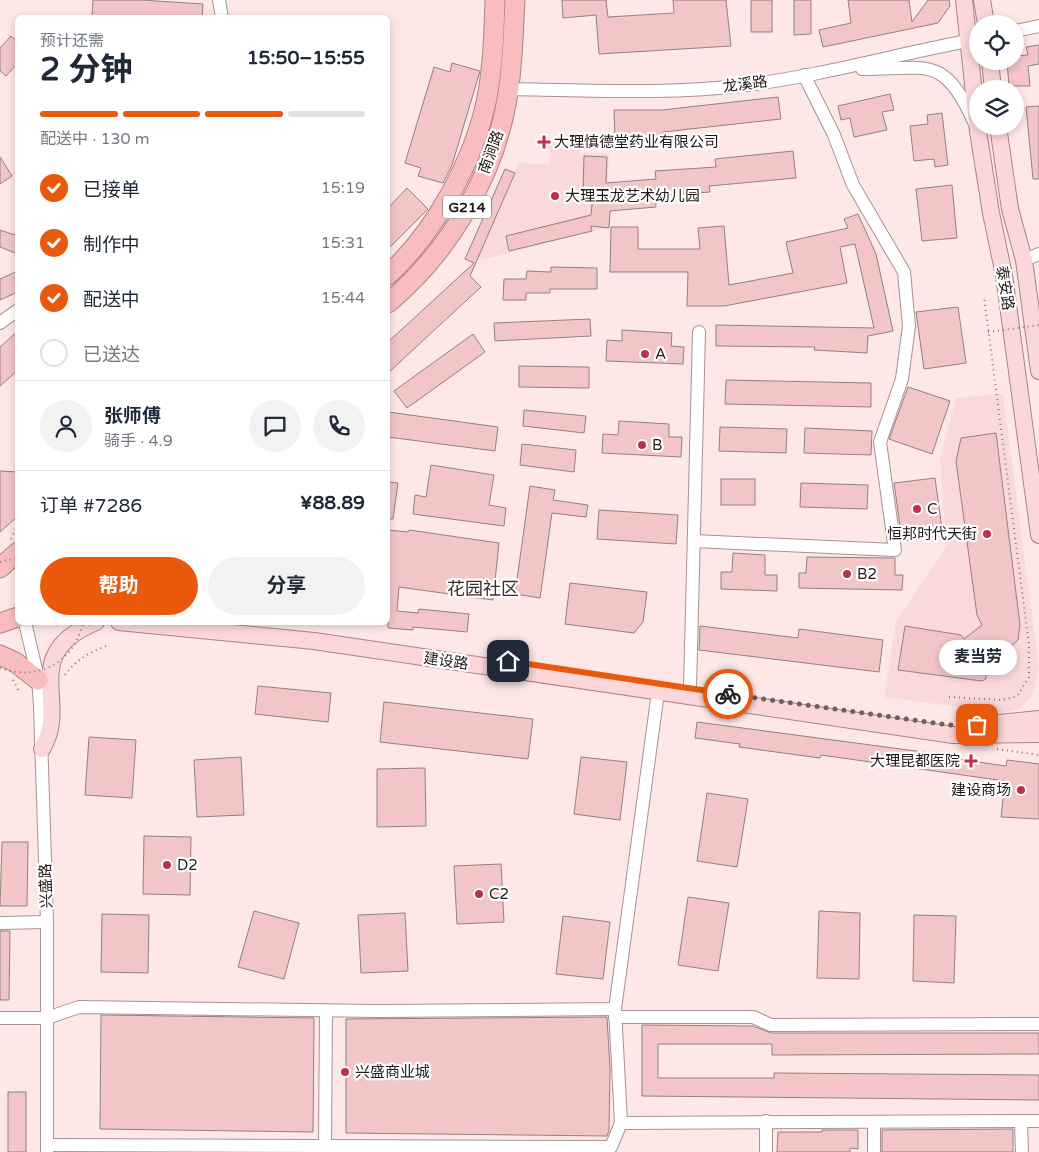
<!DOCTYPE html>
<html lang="zh">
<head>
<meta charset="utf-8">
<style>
  body { margin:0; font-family:"Varela Round","Noto Sans SC",sans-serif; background:#f2f2f3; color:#1f2937; height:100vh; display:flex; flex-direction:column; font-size:19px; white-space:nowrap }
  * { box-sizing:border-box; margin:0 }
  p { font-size:16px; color:#747a83 }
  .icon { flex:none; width:28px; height:28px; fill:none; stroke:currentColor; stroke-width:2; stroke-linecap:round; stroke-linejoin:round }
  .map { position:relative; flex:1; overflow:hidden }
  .panel { position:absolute; left:15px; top:15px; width:375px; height:610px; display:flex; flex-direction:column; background:#fff; border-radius:8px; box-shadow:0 2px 8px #0003 }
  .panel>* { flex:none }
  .controls { position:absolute; left:969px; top:15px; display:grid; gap:10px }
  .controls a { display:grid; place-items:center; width:55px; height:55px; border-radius:50%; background:#fff; box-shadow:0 2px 8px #0003; font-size:25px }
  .pin { position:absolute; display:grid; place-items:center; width:42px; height:42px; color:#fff; margin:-21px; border-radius:10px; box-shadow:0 2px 8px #0006 }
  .courier { position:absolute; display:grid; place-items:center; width:50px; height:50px; margin:-25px; border:4px solid #ea580c; border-radius:50%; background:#fff; color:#222; box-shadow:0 1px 6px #0007 }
  .bubble { position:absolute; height:35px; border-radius:18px; background:#fff; box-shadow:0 2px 8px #0003; font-size:16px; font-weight:700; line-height:35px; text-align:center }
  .head em { font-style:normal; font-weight:700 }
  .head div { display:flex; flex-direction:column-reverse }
  .head { display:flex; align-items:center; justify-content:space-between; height:85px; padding:0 25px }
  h1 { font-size:32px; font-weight:700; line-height:38px }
  .bar { display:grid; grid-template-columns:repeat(4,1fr); gap:8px 5px; align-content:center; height:60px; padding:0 25px }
  .bar i { height:6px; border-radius:4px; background:#e0e1e3 }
  .bar .active { background:#ea580c }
  .bar p { grid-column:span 4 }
  .line { display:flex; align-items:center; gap:12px; padding:0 25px; border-top:1px solid #e0e1e3 }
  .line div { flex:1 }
  .round { display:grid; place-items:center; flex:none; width:52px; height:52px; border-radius:26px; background:#f2f2f3 }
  ol { padding:0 25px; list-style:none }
  li { display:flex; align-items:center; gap:15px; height:55px }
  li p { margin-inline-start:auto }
  li .icon { padding:5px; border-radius:50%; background:#ea580c; color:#fff; stroke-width:4 }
  li:last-child { color:#747a83 }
  li i { width:28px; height:28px; border:2px solid #e0e1e3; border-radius:50% }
  .primary-button { display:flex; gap:10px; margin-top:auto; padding:10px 25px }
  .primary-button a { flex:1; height:58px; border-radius:30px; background:#ea580c; color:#fff; font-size:20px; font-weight:700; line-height:58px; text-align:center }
  .primary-button a+a { background:#f2f2f3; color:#1f2937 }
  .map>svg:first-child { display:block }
  .built { fill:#f9d9da }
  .building { fill:#f2c5c7; stroke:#948081 }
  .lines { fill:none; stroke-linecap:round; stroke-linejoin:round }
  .minor-casing { stroke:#a89394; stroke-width:14 }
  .major-casing { stroke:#ad8385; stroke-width:18 }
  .highway-casing { stroke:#ad8385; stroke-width:21 }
  .path { stroke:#867878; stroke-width:2; stroke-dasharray:1 4; stroke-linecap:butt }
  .minor { stroke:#fff; stroke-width:12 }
  .major { stroke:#fbd7d9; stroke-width:16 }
  .highway { stroke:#f9bdc0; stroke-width:19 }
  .path-bridge { stroke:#867878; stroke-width:2; stroke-dasharray:1 4; stroke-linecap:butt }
  .done { stroke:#6e6060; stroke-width:5; stroke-dasharray:0 9 }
  .route { stroke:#ea580c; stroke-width:6 }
  .poi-dot { fill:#c02f4b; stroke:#fff; stroke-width:2 }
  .labels { text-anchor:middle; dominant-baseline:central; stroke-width:4.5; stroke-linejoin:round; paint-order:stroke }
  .shield { fill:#fff; stroke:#635d5d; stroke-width:1 }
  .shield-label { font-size:14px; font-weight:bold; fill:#201818 }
  .street-label { font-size:15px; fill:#201818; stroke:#fff }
  .poi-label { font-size:15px; fill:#201818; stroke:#fff; text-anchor:start }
  .quarter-label { font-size:18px; fill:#3d2c2d; stroke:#fff }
</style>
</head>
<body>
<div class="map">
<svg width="1039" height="1152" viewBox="0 0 1039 1152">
  <rect width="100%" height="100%" fill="#fee7e7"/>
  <g class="built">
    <path d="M550,141H580V153L609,154L605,228L477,261L518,163L549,164Z"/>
    <path d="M1003,394L1039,668L1032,696L1021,708L1004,713L884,697L896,621L946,547L940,460L956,398Z"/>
  </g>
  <g class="building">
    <path d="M93,0H141L203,4L202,18H92Z"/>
    <path d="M562,0H606L608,17L674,13L673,0H726L731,46L599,54L596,15L563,18Z"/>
    <rect x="751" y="0" width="21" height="32"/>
    <path d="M794,0H811V34L794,35Z"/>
    <path d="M848,0H909L912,22L928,0H949L950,6L938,23L823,47L819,30L851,23Z"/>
    <path d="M11,36L18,42V63L6,76L0,71V48Z"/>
    <path d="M1039,45V64L1028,66L1030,86H1009L1007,61H1015V56L1028,55L1026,47Z"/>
    <path d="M452,63L480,71L452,165L443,183L418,176L421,168L405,163L434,67L450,72Z"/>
    <path d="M890,94L894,110L882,112L887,130L854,137L850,118L841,120L838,106Z"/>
    <path d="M778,97L781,119L663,132V136L615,137L614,110H662Z"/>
    <path d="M1039,106V179H1033L1026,107Z"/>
    <path d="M942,113L948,165L935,167L934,159L914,161L910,126L928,124L927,115Z"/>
    <path d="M793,151L796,178L709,186L710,192L655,196L656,207L610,211L609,228L591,226L592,231L509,251L506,236L591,215L593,194H583L584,156L607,157L606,183L656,179L655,171L716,167L715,159Z"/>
    <path d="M0,157L12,176L0,184Z"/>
    <path d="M505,169L515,173L470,276L481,287L388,373V342L474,263L465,259Z"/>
    <path d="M952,185L957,238L922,241L916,189Z"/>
    <path d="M407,188L428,209L388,249V208Z"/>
    <path d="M858,214L876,254L893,331L868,336L867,353L814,350L815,347L716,346V325L874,328L855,244L840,247L847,283L724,306H687L688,272H610L611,227H638V249H700L698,228L724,226L729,285L793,273L786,242L848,228L844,219Z"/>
    <path d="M0,230L18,236V254L0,247Z"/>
    <path d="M551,267L597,268V289H550V293H526V300H503L504,279H526L527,271L551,272Z"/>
    <path d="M18,271V292L0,300V279Z"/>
    <path d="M958,307L966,363L924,369L916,312Z"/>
    <path d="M590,319L591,336L495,341L494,323Z"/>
    <path d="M622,330L672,333L671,346L684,347L683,364L606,361L607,340L622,341Z"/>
    <path d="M18,331V370L0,386V347Z"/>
    <path d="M473,334L485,352L407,408L394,391Z"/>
    <path d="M519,366L589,367V388L519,387Z"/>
    <path d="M726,380L871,383V407L725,404Z"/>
    <path d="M908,387L950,401L932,454L889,439Z"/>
    <path d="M524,410L586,416L584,433L523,426Z"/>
    <path d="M388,412L498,427L495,451L388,437Z"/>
    <path d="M619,421L669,424V437H682L681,457L602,453L603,434L618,435Z"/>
    <path d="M720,427L787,429L786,453L719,451Z"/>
    <path d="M805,428L872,431L871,455L804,453Z"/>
    <path d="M996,433L1020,625L1018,640L1010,647L986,675V679L982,681L898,670L905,626L961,635L964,639L982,625L977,615L956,461L961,438Z"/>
    <path d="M522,444L576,450L574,472L520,465Z"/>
    <path d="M431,465L494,475L489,505L506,508L504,526L413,514L415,495L426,497Z"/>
    <path d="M0,471L18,472V516L0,532Z"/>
    <path d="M935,478L943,536L902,541L894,483Z"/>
    <rect x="721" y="479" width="34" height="26"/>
    <path d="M388,482L398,483L393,519H388Z"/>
    <path d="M801,483L868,485L867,509L800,507Z"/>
    <path d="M530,486L555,490L553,500L588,505L586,517L552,513L540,598L515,594Z"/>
    <path d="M599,510L678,515L676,544L597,539Z"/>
    <path d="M388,530L408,532L409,530L499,543L493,600L399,587L397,611L418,613L419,609L469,614L467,632L413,627V630L388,628Z"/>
    <path d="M733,553L765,555V575H777V591L721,589V572H732Z"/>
    <path d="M807,557L895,558V575H903L902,590L799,588V573H806Z"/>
    <path d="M570,583L647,592L643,622L634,633L565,624Z"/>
    <path d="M700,626L798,638L799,629L883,640L879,672L699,650Z"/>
    <path d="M258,686L331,693L328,722L255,714Z"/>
    <path d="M384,702L533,719L528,759L380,742Z"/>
    <path d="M697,722L931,753L930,755L1006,766L1007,760L1039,764V819L1001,817L1005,781L821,755L820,758L739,747L740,744L695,738Z"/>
    <path d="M89,737L136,740L132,798L85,795Z"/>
    <path d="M241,757L244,815L197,817L194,760Z"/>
    <path d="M581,757L627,762L620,820L574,814Z"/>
    <path d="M425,768L426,826L377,827V769Z"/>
    <path d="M707,793L748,799L737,867L697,861Z"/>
    <path d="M144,836L191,837L190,895L143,894Z"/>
    <path d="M2,842H28L27,906H0Z"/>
    <path d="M501,864L504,922L457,924L454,866Z"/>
    <path d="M688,897L729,903L718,971L678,965Z"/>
    <path d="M254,911L299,923L284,979L238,967Z"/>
    <path d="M819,911L860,913L859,979L817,978Z"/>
    <path d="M405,913L408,971L361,973L358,915Z"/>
    <path d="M102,914L149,915L148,973L101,972Z"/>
    <path d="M914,915L956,916L954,983L913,981Z"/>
    <path d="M563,916L610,922L603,979L556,974Z"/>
    <path d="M0,931H10L9,1000H0Z"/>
    <path d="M101,1015L314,1018L313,1132L100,1129Z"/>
    <path d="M607,1017L610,1069L609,1130L607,1136L346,1133V1019Z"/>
    <path d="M642,1025L753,1026L771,1033H1039V1054L772,1055V1044H658V1078H774V1073L1039,1075V1100L642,1096Z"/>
    <rect x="8" y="1092" width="18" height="60"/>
    <path d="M1013,1129V1152H882V1130Z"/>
    <path d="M822,1130H858V1149L850,1148V1152H777L778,1132H822Z"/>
  </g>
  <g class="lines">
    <g class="minor-casing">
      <g id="minor">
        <path d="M219,0L222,18"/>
        <path d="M1015,31L1039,26"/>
        <path d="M862,69C927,69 944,54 974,122"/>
        <path d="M508,89C588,90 668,95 747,85C825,75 901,53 978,39"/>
        <path d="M1024,260L1039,254"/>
        <path d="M0,323L18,310"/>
        <path d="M694,541L895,550L880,442L902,379L909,326L904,272L853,185L834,135L804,75"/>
        <path d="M25,622L38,678L40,706L47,922V1152"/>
        <path d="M690,689L699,332"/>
        <path d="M0,923L47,922"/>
        <path d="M615,1008L621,1123"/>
        <path d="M615,1017H753L771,1025L1039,1024"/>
        <path d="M0,1018H47L79,1007L376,1011L615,1009L658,692"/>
        <path d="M874,1122V1152"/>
        <path d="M1021,1122L1022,1152"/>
        <path d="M47,1145L611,1147L621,1123L1039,1121"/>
        <path d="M325,1146L326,1011"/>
        <path d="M766,1152V1121"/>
      </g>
    </g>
    <g class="major-casing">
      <g id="major">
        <path d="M964,0L978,131L991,213L1004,275L1039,535"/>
        <path d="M982,0L986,24"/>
        <path d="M990,61L993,89"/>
        <path d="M998,126L1010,209L1024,260L1039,371"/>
        <path d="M119,622L314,641L953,735L1039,734"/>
        <path d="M979,725L1039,719"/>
        <path d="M42,749C71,702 17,655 96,622"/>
      </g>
    </g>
    <g class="highway-casing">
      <g id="highway">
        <path d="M388,275C435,232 474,161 487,98C493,66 494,33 495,0"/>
        <path d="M388,303C448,253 494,177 507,99C513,67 513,33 515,0"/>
        <path d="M0,568L18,552"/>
        <path d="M0,623L18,617"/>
        <path d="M0,655L15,662L38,680"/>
      </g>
    </g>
    <g class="path">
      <path d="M11,539L17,526"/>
      <path d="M65,675C76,660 88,653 106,646"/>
      <path d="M13,680L20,693"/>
      <path d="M949,697L1002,700L1017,696L1029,677V645L984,297"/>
      <path d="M997,749L1039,755"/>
    </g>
    <use href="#minor" class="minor"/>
    <use href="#major" class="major"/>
    <use href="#highway" class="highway"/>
    <g class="path-bridge">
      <path d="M988,332L1039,325"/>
      <path d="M0,562L18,558"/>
      <path d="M0,668C38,682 75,662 83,622"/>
    </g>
  </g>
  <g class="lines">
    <path class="done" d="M728,694L949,725H977"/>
    <path class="route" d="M508,661L728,694"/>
  </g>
  <g class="poi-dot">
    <path d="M541.5 134.5h5v5h5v5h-5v5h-5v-5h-5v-5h5z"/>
    <circle cx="555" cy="196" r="5"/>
    <circle cx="645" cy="354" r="5"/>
    <circle cx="642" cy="445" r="5"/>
    <circle cx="917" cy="509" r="5"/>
    <circle cx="987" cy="534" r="5"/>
    <circle cx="847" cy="574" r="5"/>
    <path d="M968.5 753.5h5v5h5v5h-5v5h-5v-5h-5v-5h5z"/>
    <circle cx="1021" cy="790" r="5"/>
    <circle cx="167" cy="865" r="5"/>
    <circle cx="479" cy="894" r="5"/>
    <circle cx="345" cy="1072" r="5"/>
  </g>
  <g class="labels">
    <rect class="shield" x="443" y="195.5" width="48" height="23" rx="4"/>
    <g class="shield-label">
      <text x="467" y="207">G214</text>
    </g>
    <g class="street-label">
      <text transform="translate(745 84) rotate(-7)">龙溪路</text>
      <text transform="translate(491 152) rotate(-70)">南涧路</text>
      <text transform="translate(1005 288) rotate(81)">泰安路</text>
      <text transform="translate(446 661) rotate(8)">建设路</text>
      <text transform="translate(46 886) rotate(-92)">兴盛路</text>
    </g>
    <g class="poi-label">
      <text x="554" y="142">大理慎德堂药业有限公司</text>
      <text x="565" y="196">大理玉龙艺术幼儿园</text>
      <text x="655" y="354">A</text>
      <text x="652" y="445">B</text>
      <text x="927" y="509">C</text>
      <text x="977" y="534" text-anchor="end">恒邦时代天街</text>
      <text x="857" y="574">B2</text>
      <text x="960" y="761" text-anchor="end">大理昆都医院</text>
      <text x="1011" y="790" text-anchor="end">建设商场</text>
      <text x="177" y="865">D2</text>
      <text x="489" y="894">C2</text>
      <text x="355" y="1072">兴盛商业城</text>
    </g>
    <g class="quarter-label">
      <text x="483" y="589">花园社区</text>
    </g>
  </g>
</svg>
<div class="controls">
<a><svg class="icon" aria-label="locate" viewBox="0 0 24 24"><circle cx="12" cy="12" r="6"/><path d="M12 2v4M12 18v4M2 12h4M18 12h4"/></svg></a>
<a><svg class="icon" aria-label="layers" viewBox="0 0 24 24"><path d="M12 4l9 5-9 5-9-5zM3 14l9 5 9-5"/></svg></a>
</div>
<div class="pin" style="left:977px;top:725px;background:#ea580c"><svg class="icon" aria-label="bag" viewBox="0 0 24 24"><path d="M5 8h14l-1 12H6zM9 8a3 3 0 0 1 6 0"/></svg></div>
<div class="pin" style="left:508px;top:661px;background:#1f2937"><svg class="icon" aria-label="home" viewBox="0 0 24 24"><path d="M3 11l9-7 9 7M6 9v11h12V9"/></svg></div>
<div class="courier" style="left:728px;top:694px"><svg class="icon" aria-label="bike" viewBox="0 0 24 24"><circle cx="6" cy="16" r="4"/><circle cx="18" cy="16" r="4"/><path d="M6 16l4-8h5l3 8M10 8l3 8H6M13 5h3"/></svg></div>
<div class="bubble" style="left:939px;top:640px;width:78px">麦当劳</div>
<section class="panel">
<div class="head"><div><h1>2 分钟</h1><p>预计还需</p></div><em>15:50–15:55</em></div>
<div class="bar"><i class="active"></i><i class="active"></i><i class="active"></i><i></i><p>配送中 · 130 m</p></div>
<ol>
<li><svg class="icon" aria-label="check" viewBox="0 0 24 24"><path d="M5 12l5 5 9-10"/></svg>已接单<p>15:19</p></li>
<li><svg class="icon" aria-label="check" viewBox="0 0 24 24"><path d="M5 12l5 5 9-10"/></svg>制作中<p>15:31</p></li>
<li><svg class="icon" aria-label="check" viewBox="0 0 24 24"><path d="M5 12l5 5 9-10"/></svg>配送中<p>15:44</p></li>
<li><i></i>已送达</li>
</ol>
<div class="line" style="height:90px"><a class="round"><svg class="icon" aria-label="person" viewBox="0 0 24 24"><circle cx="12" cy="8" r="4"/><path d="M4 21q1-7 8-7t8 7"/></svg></a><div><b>张师傅</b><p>骑手 · 4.9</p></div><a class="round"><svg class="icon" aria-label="chat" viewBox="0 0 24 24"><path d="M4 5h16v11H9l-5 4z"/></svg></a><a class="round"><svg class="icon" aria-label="phone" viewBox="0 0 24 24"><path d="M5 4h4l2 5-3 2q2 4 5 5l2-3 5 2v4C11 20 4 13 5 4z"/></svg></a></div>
<div class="line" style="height:65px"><div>订单 #7286</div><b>¥88.89</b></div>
<div class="primary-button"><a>帮助</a><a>分享</a></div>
</section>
</div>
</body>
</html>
